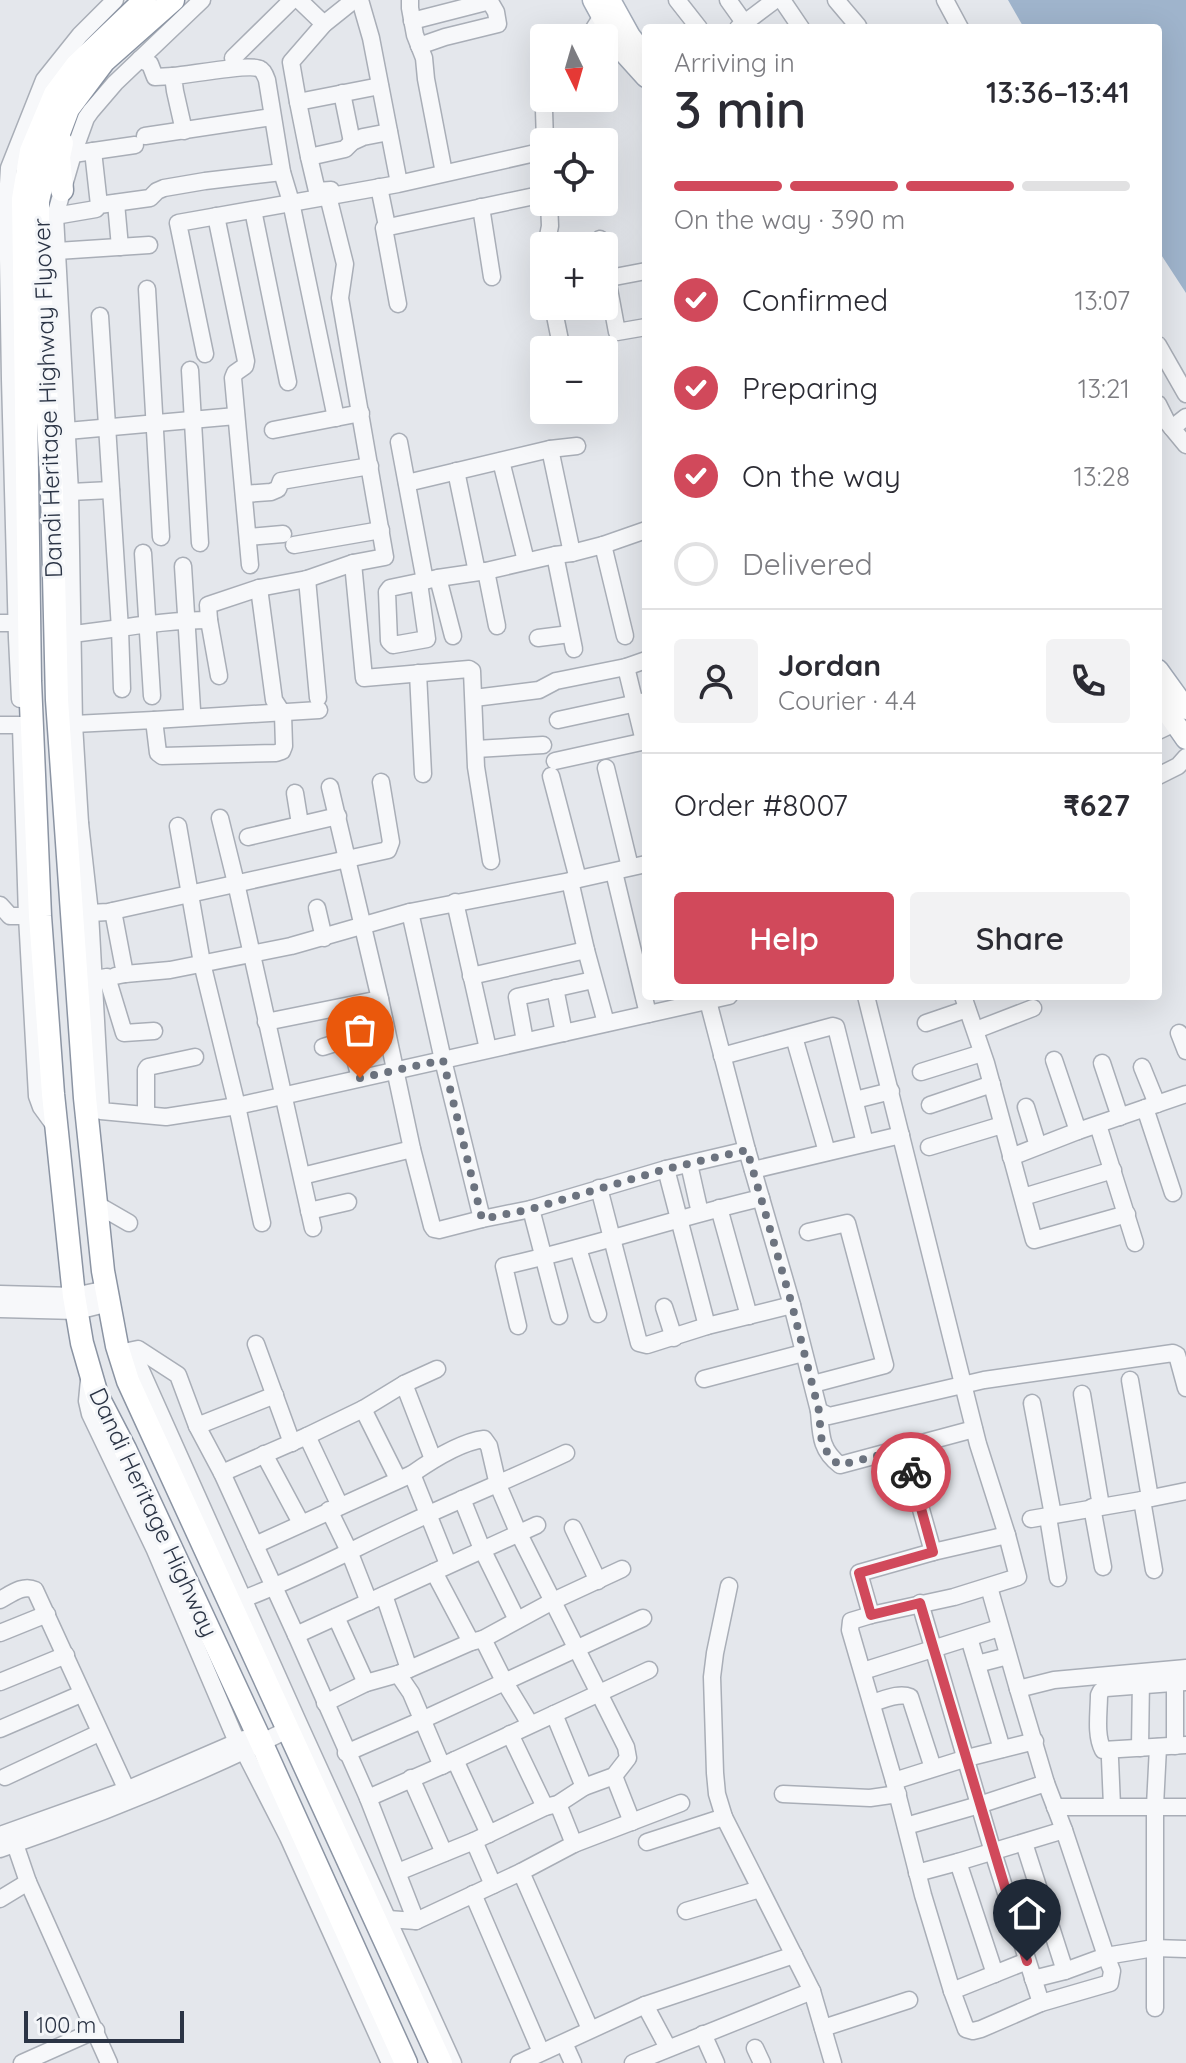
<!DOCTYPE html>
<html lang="en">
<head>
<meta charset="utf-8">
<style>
  body { margin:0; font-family:Quicksand,sans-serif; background:#f2f2f3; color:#2b2b33; height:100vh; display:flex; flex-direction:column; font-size:30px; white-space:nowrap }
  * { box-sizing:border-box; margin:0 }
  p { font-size:26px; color:#7c7c81 }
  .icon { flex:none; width:44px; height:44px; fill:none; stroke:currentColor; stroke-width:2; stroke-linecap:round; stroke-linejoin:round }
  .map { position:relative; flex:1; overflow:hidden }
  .panel { position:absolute; left:642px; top:24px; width:520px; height:976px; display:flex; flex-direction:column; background:#fff; border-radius:8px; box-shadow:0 8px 32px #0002 }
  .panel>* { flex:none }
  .needle { width:52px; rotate:175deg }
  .fabs { position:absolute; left:530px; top:24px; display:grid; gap:16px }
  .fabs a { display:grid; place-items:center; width:88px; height:88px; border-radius:8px; background:#fff; box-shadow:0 8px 32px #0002; font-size:40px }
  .scale { position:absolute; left:24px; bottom:20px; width:160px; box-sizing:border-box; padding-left:8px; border:4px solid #2b3445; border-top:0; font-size:22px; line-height:28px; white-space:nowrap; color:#2b3445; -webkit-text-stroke:6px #f4f6f9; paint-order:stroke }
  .pin { position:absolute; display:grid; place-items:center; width:68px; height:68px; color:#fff; margin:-82px -34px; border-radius:50% 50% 50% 0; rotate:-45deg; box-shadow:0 0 8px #0007 }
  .pin .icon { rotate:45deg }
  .courier { position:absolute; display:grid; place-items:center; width:80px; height:80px; margin:-40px; border:6px solid #d1495b; border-radius:50%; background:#fff; color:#222; box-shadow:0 2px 10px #0007 }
  .headline em { font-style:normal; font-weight:600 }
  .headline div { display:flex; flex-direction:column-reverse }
  .headline { display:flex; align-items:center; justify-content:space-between; height:136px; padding:0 32px }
  h1 { font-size:52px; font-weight:600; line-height:60px }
  .bar { display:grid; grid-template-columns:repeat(4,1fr); gap:12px 8px; align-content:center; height:96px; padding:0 32px }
  .bar i { height:10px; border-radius:6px; background:#e1e1e2 }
  .bar .active { background:#d1495b }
  .bar p { grid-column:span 4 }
  .line { display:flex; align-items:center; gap:20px; padding:0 32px; border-top:2px solid #e1e1e2 }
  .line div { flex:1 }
  .round { display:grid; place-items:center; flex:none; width:84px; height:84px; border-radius:8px; background:#f2f2f3 }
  ol { padding:0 32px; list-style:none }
  li { display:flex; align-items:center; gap:24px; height:88px }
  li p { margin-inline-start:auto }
  li .icon { padding:8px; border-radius:50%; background:#d1495b; color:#fff; stroke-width:4 }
  li:last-child { color:#7c7c81 }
  li i { width:44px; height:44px; border:4px solid #e1e1e2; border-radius:50% }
  .button { display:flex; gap:16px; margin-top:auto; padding:16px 32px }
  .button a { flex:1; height:92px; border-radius:8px; background:#d1495b; color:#fff; font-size:32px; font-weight:600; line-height:92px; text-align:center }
  .button a+a { background:#f2f2f3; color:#2b2b33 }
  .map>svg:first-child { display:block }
  .water { fill:#9fb4cc }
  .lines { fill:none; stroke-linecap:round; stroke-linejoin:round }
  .minor-casing { stroke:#a9aeb7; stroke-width:19 }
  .major-casing { stroke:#a3abb8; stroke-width:23 }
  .highway-casing { stroke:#8b94a3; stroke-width:25 }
  .minor { stroke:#f7f8fa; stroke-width:16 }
  .major { stroke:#fff; stroke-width:20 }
  .highway { stroke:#fff; stroke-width:22 }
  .done { stroke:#6c737f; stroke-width:8; stroke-dasharray:0 14.4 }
  .route { stroke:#d1495b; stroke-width:10 }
  .labels { text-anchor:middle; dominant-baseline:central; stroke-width:6; stroke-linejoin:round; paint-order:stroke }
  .street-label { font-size:24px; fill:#2b3445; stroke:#f4f6f9 }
</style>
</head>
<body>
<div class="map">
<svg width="1186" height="2063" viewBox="0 0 1186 2063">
  <rect width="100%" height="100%" fill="#e4e7ec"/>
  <path class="water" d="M1008,0H1186V293L1158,250V28H1024Z"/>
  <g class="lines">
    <g class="minor-casing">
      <g id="minor">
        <path d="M299,0L324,24"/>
        <path d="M360,0L371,38L398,178"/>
        <path d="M410,0V8L415,35L424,58L426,79L444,173"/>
        <path d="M677,0L699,28"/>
        <path d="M728,0L748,28"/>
        <path d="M782,0L801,28"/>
        <path d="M836,0L858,26"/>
        <path d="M945,0L960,28"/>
        <path d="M412,21L490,1"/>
        <path d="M738,28L775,0"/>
        <path d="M588,38L602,16L609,9"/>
        <path d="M419,46L445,37L498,24L496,12L489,0"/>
        <path d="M233,58L292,0"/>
        <path d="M140,59L150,64L155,77L173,76"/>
        <path d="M380,86L298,102L309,157L345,149L352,142L363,137L389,132"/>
        <path d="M342,93L352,142"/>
        <path d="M298,102L291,62L324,24L354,0"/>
        <path d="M184,131L175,91L173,76C189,75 250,63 260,69C263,70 266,77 267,80L282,172L291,202L336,418"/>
        <path d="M145,136L272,117"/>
        <path d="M545,142L544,110L551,98"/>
        <path d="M93,151L99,205"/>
        <path d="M73,154L135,145"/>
        <path d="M309,157L317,191L331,190"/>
        <path d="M379,187L387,226"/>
        <path d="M116,203L120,247"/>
        <path d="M481,207L492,277"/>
        <path d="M253,210L288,382"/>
        <path d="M55,216L96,209L99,205L150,198L157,191L164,188L205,181L282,172"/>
        <path d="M216,216L246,361L245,366L235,373L233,378L250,565"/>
        <path d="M600,239L601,246"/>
        <path d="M546,246L550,226L549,202"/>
        <path d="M57,251L149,245"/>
        <path d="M544,253L542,259L544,266"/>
        <path d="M604,262L617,332L646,327"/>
        <path d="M604,279L646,271"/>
        <path d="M147,289L161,537"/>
        <path d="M398,304L384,228L544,194"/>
        <path d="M553,306L562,350"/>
        <path d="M100,316L120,629L122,689"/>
        <path d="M1158,345L1186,394"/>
        <path d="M205,354L178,223L398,184L544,151"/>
        <path d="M190,370L200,543"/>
        <path d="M1158,404L1167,422L1186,445"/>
        <path d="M1172,428L1186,417"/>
        <path d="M273,430L361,413"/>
        <path d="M67,431L236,416"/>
        <path d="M399,442L425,581"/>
        <path d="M550,449L572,553"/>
        <path d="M501,461L526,561"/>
        <path d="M456,471L477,572"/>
        <path d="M407,483L550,449L577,446"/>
        <path d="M70,492L111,490"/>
        <path d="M244,494L271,492L278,489L281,481L370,466"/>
        <path d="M248,537L283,534"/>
        <path d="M294,545L381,530"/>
        <path d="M603,545L625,636"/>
        <path d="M143,553L152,696"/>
        <path d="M555,555L574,649"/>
        <path d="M353,563L364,678L469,669L472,671L476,767L491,861"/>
        <path d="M183,566L192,710"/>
        <path d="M486,571L497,626"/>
        <path d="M438,578L453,636"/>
        <path d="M307,579L318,698"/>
        <path d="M419,583L427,639L393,645L389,641L387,592L390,588L438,578L486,571L555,555L572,553L603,545L646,530"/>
        <path d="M209,620L219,676"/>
        <path d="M0,623H16"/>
        <path d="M72,634C118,629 163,620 209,620L208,605L259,588L307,579L353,563L385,557L340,298L345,264L328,196"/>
        <path d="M538,638L570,634"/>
        <path d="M626,667L644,741"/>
        <path d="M418,673L423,774"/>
        <path d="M474,698L539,690L556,681L626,667L646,660"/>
        <path d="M20,699L17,638L10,379L7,200L9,168L44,80L80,35L115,0"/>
        <path d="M154,720L319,710"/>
        <path d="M558,720L646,701"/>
        <path d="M74,724L154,720L158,753L162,756L276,753L282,751L284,746L283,714L274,700L259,588"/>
        <path d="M0,725H21"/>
        <path d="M21,727L27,916L37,1096L41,1107L57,1129"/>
        <path d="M1158,731L1175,723"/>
        <path d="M476,749L543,745"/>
        <path d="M555,761L646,741"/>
        <path d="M606,768L630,867"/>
        <path d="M551,776L578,879"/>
        <path d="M1158,776L1178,766L1186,757"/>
        <path d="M330,787L380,999L412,1149L432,1226L434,1229L439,1230L482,1219"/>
        <path d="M295,793L300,824"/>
        <path d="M220,818L236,883L313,1228"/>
        <path d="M80,823L90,913L101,1111L166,1117L237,1106L729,996"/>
        <path d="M178,826L202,963L237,1106L262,1223"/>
        <path d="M75,832L80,823L74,724L70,492L55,216L73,154L86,118L91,111L115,83L202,0"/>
        <path d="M248,837L338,816"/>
        <path d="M614,872L648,1014"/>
        <path d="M570,881L586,950L606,1023"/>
        <path d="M455,902L488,1049"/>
        <path d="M0,905L10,916H27"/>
        <path d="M317,908L324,938"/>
        <path d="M113,911L125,974L115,976"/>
        <path d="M410,912L443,1060L482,1219L531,1209L666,1169L747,1150"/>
        <path d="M90,913L108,912L388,850L391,842L381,782"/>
        <path d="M125,974L170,970L291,946L410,912L570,881L646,864"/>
        <path d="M471,976L586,950"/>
        <path d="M95,979L107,977L124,1033L154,1031"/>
        <path d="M555,988L564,1033"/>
        <path d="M866,996L978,1444L1007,1535L1018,1577L954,1597L871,1615L851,1621L850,1630L894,1781L923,1895L952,1991L966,2029L973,2031L981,2029L1041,2003L1110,1983L1112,1971L1106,1956L1065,1971L1033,1979"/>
        <path d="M963,996L986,1063L1034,1240L1127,1214"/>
        <path d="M708,1001L747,1150L792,1305L819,1411L829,1416L984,1380L1173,1353L1177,1355L1186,1388"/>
        <path d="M266,1022L380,999"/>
        <path d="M926,1023L967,1009"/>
        <path d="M976,1030L1033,1008"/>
        <path d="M1179,1033L1186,1051"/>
        <path d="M794,1037L827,1152"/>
        <path d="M525,1041L517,997L593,980"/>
        <path d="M323,1047L345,1040L350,1041L360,1078"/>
        <path d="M722,1056L833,1026L836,1027L865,1143"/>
        <path d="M1054,1060L1078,1131"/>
        <path d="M1102,1063L1120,1117"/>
        <path d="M1142,1067L1157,1104"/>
        <path d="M921,1072L982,1053"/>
        <path d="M855,1100L891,1091"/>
        <path d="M930,1105L992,1084"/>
        <path d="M1026,1107L1038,1146"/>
        <path d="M1145,1108L1173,1193"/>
        <path d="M146,1114V1070L148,1067L195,1057"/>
        <path d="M1098,1125L1135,1243"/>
        <path d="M929,1147L1002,1125"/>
        <path d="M1011,1157L1078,1131L1186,1094"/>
        <path d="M689,1164L700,1213"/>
        <path d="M666,1169L707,1326"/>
        <path d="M753,1170L901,1135"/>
        <path d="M302,1176L412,1149"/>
        <path d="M599,1188L639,1343L647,1345L707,1326L792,1305"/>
        <path d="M1023,1197L1113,1170"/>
        <path d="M96,1204L129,1223"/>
        <path d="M719,1208L749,1316"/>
        <path d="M531,1209L559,1316"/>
        <path d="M309,1211L348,1202"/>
        <path d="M808,1232L847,1223L885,1365L813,1384"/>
        <path d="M578,1248L598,1314"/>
        <path d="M0,1294L74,1296L107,1289"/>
        <path d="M664,1307L674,1338"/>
        <path d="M0,1309L77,1311L109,1303"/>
        <path d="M518,1326L504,1266C591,1247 675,1218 761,1198"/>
        <path d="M256,1344L292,1443"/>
        <path d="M119,1353L138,1349L178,1375L197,1426L275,1395"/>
        <path d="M121,1358L135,1362L140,1368L299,1724L453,2063"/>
        <path d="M704,1379L803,1353"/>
        <path d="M89,1380L87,1401L90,1414L155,1550L237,1742L244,1751L288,1837L390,2063"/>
        <path d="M1130,1380L1150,1498"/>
        <path d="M404,1384L433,1459"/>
        <path d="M1082,1394L1101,1506"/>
        <path d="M1032,1403L1053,1515"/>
        <path d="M363,1409L398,1479"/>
        <path d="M819,1411C821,1434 820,1450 840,1465L974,1429"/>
        <path d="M197,1426L222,1473L296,1635L368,1798L416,1921"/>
        <path d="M307,1436L340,1506"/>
        <path d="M904,1449L933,1552"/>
        <path d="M264,1454L301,1523"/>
        <path d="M222,1473L307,1436L363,1409L404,1384L437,1369"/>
        <path d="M412,1474L448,1564"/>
        <path d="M462,1499L482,1549L517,1620"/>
        <path d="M1142,1500L1154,1570"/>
        <path d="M1092,1507L1103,1567"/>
        <path d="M329,1510L349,1551L369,1602"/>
        <path d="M1048,1517L1058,1578"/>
        <path d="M1031,1519L1142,1500L1186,1491"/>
        <path d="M573,1528L598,1581"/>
        <path d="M255,1545L412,1474C432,1460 460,1442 484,1439L489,1446L498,1485L518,1532L626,1747L628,1758L614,1776L584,1787L558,1804L545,1807L474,1841L398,1872"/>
        <path d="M434,1572L471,1642"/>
        <path d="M729,1586L715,1653L712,1677L715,1773L717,1794L724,1817L812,1991L833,2063"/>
        <path d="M989,1587L1018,1689"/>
        <path d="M384,1595L409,1669"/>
        <path d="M243,1599C299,1578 351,1550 405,1525C458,1500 513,1478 566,1453"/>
        <path d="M0,1600C11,1594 23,1584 35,1590L131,1799"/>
        <path d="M920,1603L993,1852L1041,2003"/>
        <path d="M871,1615L859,1573L933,1552L1007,1535"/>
        <path d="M336,1617L366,1683"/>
        <path d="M0,1633L47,1614"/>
        <path d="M296,1635L537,1525"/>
        <path d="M969,1638L1002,1749"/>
        <path d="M483,1639L504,1681L530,1724"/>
        <path d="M977,1664L1008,1656"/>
        <path d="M1186,1668L1054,1680L1018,1689L1046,1783L1064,1830L1106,1956L1154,1948L1186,1949"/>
        <path d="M863,1671L999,1628"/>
        <path d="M398,1674L411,1693L442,1766"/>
        <path d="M0,1682L66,1655"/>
        <path d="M1186,1682L1106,1688L1101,1691L1099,1695C1099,1712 1095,1735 1103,1750L1186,1745"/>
        <path d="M325,1703L366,1683L398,1674L471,1642L483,1639L553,1601L622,1569"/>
        <path d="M872,1703C883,1700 899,1692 910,1697L933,1768"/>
        <path d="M554,1714L584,1787"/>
        <path d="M0,1729L81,1694"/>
        <path d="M510,1734L545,1807"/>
        <path d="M1175,1746V1683"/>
        <path d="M1140,1748L1141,1678"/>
        <path d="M346,1753L422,1720L643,1618"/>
        <path d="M1110,1759L1112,1806"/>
        <path d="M455,1760L489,1834"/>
        <path d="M614,1776L632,1822"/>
        <path d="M5,1777L99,1733"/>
        <path d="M411,1778L444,1853"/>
        <path d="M894,1781L967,1758L1035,1741"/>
        <path d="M783,1794L870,1798L898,1794"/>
        <path d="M368,1798L455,1760L649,1670"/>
        <path d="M558,1804L574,1844"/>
        <path d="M1055,1807H1186"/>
        <path d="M906,1826L979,1805L1046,1783"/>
        <path d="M0,1835L126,1790L244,1739"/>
        <path d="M474,1841L493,1885"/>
        <path d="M647,1842L724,1817"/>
        <path d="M1024,1843L1065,1971"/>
        <path d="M15,1844L28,1882L109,2063"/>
        <path d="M0,1849C99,1815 195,1776 289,1729"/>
        <path d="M521,1872L590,2029"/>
        <path d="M917,1873L958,1862"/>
        <path d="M473,1894L541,2052"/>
        <path d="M0,1899L28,1882"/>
        <path d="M686,1911L760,1889"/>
        <path d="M388,1919L416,1921L521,1872L574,1844L681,1803"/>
        <path d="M995,1974L958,1862L1064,1830"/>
        <path d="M952,1991L1027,1961"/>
        <path d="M645,2005L668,2048"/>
        <path d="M1155,2008V1806L1158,1747"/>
        <path d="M823,2028L909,2000"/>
        <path d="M703,2034L716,2063"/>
        <path d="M564,2043L573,2063"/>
        <path d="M755,2048L762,2063"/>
        <path d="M22,2063L96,2030"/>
        <path d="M519,2063L645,2005L794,1955"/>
        <path d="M633,2063L812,1991"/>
      </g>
    </g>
    <g class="major-casing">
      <g id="major">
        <path d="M593,0L618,46L646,77"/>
        <path d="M610,0L630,36L646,57"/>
        <path d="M1158,670L1186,709"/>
        <path d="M1158,699L1186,739"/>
      </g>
    </g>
    <g class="highway-casing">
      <g id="highway">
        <path d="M145,0L76,66L55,94L31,151L23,199L30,681L40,916L53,1094L74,1296L82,1343L97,1395L125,1449L257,1733L406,2063"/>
        <path d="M173,0L104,61L68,109L45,170L38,201V248L52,492L57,700L85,1098L103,1271L117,1346L128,1381L441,2063"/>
        <path d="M62,190L59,157L62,143"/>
      </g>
    </g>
    <use href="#minor" class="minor"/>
    <use href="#major" class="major"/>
    <use href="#highway" class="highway"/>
  </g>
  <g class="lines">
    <path class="done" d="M360,1078L443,1060L482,1219L531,1209L666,1169L747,1150L792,1305L819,1411L821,1437L825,1448L830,1458L840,1465L904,1449L911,1472"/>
    <path class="route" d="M911,1472L933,1552L859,1573L871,1615L920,1603L1027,1961"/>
  </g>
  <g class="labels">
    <g class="street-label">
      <text transform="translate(47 398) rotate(-92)">Dandi Heritage Highway Flyover</text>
      <text transform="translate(154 1512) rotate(65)">Dandi Heritage Highway</text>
    </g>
  </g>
</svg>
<div class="fabs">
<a><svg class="needle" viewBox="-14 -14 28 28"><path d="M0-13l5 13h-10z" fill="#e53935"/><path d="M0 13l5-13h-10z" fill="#7c7c81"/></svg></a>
<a><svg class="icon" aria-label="locate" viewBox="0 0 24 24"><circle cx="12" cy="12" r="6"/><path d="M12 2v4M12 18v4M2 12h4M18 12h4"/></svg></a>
<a>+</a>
<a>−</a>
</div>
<div class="scale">100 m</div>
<div class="pin" style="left:360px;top:1078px;background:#ea580c"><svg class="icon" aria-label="bag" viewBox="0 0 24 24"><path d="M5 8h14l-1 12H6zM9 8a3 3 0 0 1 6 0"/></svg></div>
<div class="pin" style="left:1027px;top:1961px;background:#1f2937"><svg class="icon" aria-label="home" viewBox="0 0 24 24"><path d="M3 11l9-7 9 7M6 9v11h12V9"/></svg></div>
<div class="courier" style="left:911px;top:1472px"><svg class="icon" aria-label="bike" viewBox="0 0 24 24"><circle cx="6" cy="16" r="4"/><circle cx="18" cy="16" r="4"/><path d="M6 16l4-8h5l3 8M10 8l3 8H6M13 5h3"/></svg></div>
<section class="panel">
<div class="headline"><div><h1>3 min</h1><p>Arriving in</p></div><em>13:36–13:41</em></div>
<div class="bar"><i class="active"></i><i class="active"></i><i class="active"></i><i></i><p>On the way · 390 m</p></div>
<ol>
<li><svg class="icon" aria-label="check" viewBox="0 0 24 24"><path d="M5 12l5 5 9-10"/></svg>Confirmed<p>13:07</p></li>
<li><svg class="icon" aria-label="check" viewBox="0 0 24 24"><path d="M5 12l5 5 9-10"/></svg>Preparing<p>13:21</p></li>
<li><svg class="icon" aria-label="check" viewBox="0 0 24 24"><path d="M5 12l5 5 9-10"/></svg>On the way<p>13:28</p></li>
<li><i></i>Delivered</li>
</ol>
<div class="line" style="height:144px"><a class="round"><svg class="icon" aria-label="person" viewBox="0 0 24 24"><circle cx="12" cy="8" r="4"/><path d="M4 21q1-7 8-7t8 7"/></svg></a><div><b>Jordan</b><p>Courier · 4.4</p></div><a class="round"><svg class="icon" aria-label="phone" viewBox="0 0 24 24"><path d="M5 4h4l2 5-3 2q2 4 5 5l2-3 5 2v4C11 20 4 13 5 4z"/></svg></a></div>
<div class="line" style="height:104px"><div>Order #8007</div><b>₹627</b></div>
<div class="button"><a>Help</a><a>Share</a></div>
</section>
</div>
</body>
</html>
